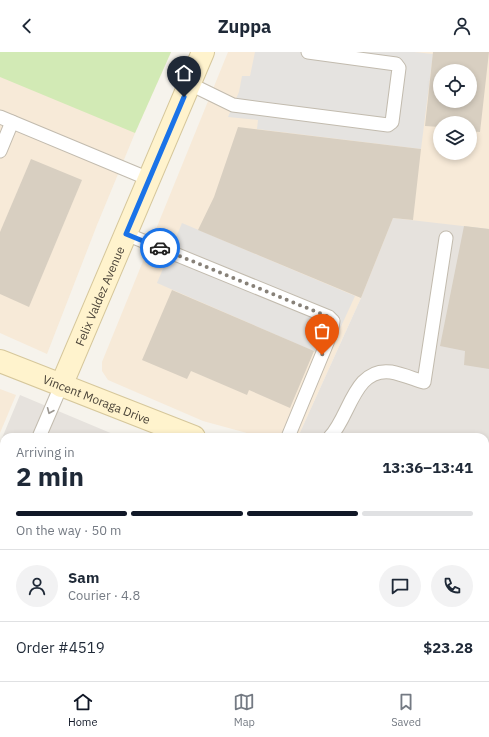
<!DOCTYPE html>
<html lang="en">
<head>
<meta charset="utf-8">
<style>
  body { margin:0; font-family:"IBM Plex Sans",sans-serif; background:#f2f2f3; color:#1f2937; height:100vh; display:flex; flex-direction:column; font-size:15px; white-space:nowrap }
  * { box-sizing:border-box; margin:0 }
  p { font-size:13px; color:#747a83 }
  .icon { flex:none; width:22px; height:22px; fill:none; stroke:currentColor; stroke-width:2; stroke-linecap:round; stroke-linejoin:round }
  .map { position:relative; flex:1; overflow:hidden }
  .side { position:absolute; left:0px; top:381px; width:489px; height:248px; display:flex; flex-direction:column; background:#fff; border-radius:12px 12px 0 0; box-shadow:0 2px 6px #0003 }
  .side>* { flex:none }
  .tools { position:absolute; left:433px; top:12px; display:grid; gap:8px }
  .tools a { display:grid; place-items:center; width:44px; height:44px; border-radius:50%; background:#fff; box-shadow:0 2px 6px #0003; font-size:20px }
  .pin { position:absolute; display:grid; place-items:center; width:34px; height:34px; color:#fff; margin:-41px -17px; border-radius:50% 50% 50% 0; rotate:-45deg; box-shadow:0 0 4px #0007 }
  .pin .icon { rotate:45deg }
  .courier { position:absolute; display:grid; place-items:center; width:40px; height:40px; margin:-20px; border:3px solid #1a73e8; border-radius:50%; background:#fff; color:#222; box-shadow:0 1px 5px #0007 }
  .summary em { font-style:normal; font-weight:800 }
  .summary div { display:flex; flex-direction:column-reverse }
  .summary { display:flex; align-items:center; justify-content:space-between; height:68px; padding:0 16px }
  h1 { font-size:26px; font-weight:800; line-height:30px }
  .bar { display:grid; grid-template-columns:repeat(4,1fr); gap:6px 4px; align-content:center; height:48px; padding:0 16px }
  .bar i { height:5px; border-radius:3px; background:#e0e1e3 }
  .bar .current { background:#111827 }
  .bar p { grid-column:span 4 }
  .line { display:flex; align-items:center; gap:10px; padding:0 16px; border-top:1px solid #e0e1e3 }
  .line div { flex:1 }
  .round { display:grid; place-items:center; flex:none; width:42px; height:42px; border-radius:21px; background:#f2f2f3 }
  header { display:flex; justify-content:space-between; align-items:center; height:52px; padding:0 16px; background:#fff; font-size:18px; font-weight:800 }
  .dock { display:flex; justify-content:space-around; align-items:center; height:56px; border-top:1px solid #e0e1e3; background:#fff; font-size:11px; color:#747a83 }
  .dock a { display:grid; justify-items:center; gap:2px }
  .dock .current { color:#111827 }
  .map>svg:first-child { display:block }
  .commercial { fill:#f7ead8; fill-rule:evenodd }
  .industrial { fill:#e6e2dd }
  .green { fill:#d2eab5 }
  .parking { fill:#e5e3e0 }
  .building { fill:#d8cfc1; fill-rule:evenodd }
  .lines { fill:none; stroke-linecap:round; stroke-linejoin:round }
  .lane-casing { stroke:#c2bbae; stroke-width:15 }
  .secondary-casing { stroke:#d6c79b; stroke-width:24 }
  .lane { stroke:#fff; stroke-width:13 }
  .secondary { stroke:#fff3cd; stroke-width:22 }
  .oneway { stroke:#9c9892 }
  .done { stroke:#878178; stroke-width:4; stroke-dasharray:0 7.2 }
  .route { stroke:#1a73e8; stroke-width:5 }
  .labels { text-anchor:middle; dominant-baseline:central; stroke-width:3; stroke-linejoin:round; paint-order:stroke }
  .street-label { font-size:12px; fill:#4b4439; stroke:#fff }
</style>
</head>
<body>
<header><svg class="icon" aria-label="back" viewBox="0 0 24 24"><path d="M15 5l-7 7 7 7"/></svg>Zuppa<svg class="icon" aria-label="person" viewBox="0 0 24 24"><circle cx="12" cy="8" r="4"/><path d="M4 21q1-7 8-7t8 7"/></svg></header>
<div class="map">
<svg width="489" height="629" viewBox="0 0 489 629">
  <rect width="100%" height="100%" fill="#f6f3ec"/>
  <g class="commercial">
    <path d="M0,0H171L135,81L97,173L47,302L0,281Z"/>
    <path d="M228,0H489V177L361,246L298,385H261L203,369L108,328L102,319V310ZM440,19H470V49H440ZM440,71H470V101H440Z"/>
    <path d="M0,337L16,343L0,381Z"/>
  </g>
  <g class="industrial">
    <path d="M393,166L489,177V488L485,487V385H298L361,246Z"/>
    <path d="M20,343L120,385H4V625H485V540L489,542V629H0V391Z"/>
  </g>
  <path class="green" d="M0,0H171L135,81L0,25Z"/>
  <g class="parking">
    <path d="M255,0H414L433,2L421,97L257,77L258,68L228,65L239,40L242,24H250Z"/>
    <path d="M182,171L355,244L327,305L157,231Z"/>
  </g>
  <g class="building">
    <path d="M433,0H489L480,80L470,79V71H440V75L425,74ZM440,19H470V49H440Z"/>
    <path d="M238,75L421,97L413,168L393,166L361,246L198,178L214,145Z"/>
    <path d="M31,107L82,128L29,255L0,242V180Z"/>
    <path d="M464,174L489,177V317L464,313L465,299L440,294Z"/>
    <path d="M172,238L314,299L290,356L249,338L247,343L191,319L187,327L142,308Z"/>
  </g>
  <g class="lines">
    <g class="lane-casing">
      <g id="lane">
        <path d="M190,32L233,53L388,73L392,70L399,16L396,12L308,0"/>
        <path d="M0,65L149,127"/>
        <path d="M0,99L12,70"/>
        <path d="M126,182L329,265L333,269L332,276L329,286L288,385"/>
        <path d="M39,385L61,334"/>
        <path d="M330,385C350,364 354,315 391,320C402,322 414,327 424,330L446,186"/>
        <path d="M0,450L4,441"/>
        <path d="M485,555L489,546"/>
        <path d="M485,589L489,591"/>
        <path d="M453,629L455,625"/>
      </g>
    </g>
    <g class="secondary-casing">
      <g id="secondary">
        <path id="s1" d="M0,309L194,385"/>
        <path id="s2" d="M61,334L203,0"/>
        <path d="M485,503L489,505"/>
      </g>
    </g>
    <use href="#lane" class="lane"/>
    <use href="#secondary" class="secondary"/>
  </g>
  <defs><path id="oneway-chevron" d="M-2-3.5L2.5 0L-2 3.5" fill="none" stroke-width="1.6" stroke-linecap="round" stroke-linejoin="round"/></defs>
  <use class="oneway" href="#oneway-chevron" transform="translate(50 359) rotate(113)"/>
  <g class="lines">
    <path class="done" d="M160,196L329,265L333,269L332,276L322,303"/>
    <path class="route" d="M160,196L126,182L184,45"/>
  </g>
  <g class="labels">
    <g class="street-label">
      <text stroke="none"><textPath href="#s2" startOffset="98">Felix Valdez Avenue</textPath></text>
      <text stroke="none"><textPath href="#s1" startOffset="104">Vincent Moraga Drive</textPath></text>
    </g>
  </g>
</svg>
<div class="tools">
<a><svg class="icon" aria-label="locate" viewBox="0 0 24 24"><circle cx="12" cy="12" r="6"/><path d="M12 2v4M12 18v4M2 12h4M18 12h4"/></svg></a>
<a><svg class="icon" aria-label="layers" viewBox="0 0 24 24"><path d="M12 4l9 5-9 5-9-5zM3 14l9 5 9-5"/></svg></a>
</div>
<div class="pin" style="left:322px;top:303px;background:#ea580c"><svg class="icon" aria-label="bag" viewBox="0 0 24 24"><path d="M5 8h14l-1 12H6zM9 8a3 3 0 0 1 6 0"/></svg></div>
<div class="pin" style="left:184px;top:45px;background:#1f2937"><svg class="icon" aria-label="home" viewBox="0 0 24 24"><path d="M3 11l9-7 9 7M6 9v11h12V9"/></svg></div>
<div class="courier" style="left:160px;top:196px"><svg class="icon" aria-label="car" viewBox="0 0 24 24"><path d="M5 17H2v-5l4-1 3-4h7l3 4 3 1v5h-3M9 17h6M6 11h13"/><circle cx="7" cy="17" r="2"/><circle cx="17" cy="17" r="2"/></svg></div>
<section class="side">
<div class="summary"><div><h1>2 min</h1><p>Arriving in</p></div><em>13:36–13:41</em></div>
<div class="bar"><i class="current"></i><i class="current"></i><i class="current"></i><i></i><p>On the way · 50 m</p></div>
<div class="line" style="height:72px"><a class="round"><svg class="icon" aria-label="person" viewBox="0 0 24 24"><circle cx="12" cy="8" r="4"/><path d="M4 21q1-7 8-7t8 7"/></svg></a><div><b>Sam</b><p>Courier · 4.8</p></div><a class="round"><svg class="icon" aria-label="chat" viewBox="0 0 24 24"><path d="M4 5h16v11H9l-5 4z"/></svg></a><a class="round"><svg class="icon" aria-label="phone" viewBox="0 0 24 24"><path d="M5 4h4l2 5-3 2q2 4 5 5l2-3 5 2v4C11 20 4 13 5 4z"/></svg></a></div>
<div class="line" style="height:52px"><div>Order #4519</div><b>$23.28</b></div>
</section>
</div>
<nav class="dock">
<a class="current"><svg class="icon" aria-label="home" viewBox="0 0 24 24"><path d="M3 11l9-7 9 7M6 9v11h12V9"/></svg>Home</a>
<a><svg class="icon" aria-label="map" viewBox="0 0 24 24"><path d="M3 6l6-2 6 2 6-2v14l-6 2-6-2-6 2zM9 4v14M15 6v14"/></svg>Map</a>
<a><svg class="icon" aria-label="saved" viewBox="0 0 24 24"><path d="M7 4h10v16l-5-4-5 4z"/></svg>Saved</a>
</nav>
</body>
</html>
